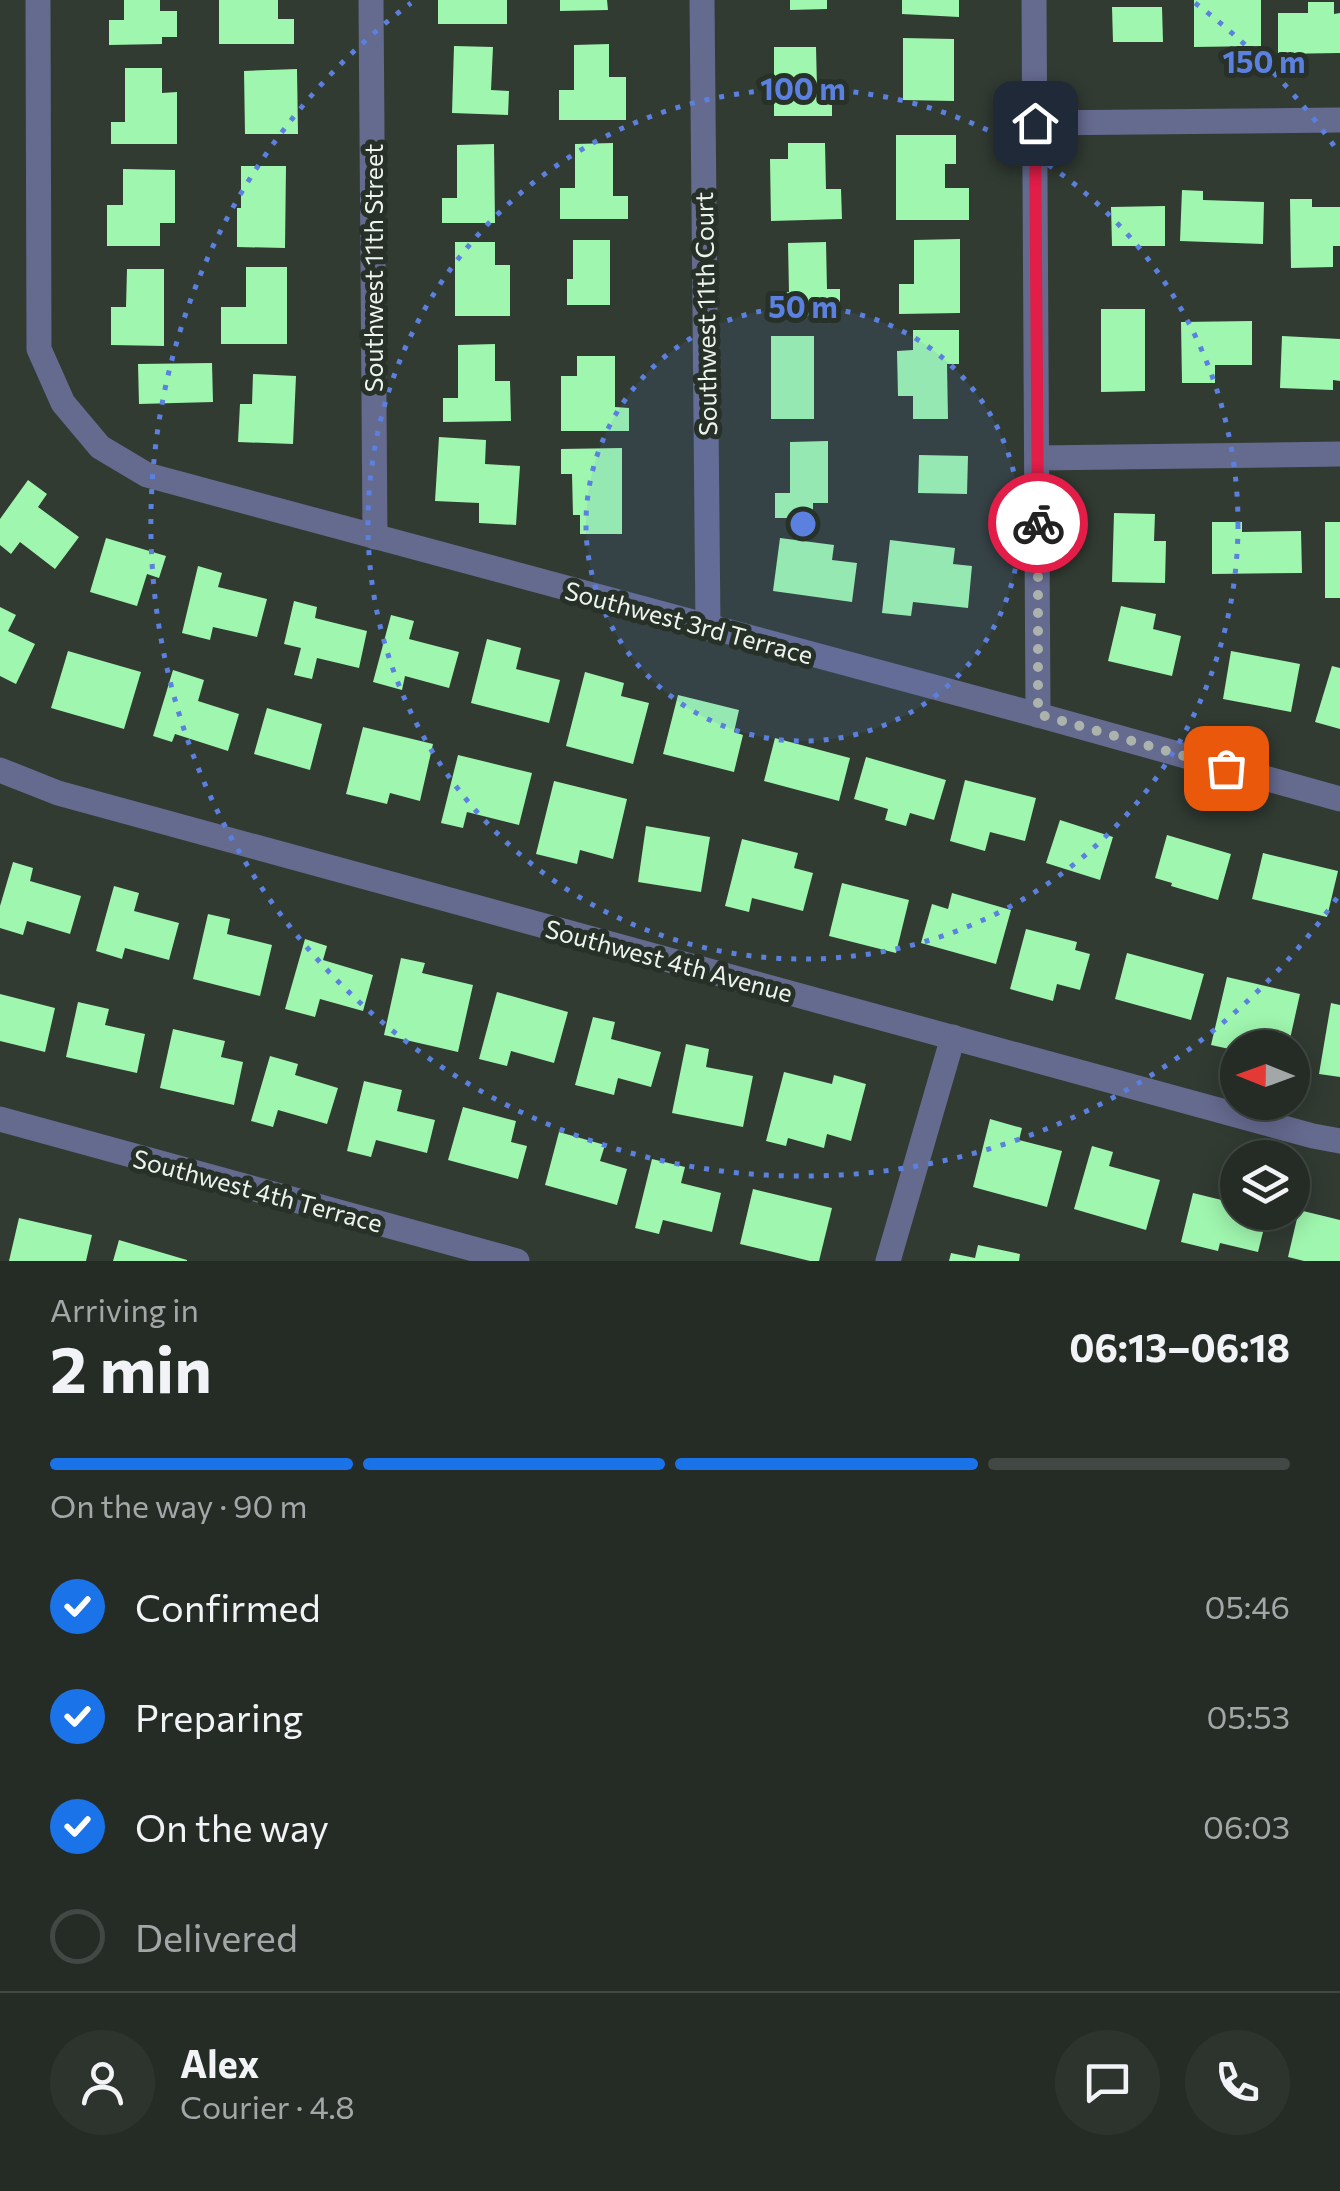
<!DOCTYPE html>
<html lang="en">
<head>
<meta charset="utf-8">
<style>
  body { margin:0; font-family:Commissioner,sans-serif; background:#2d342e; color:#f1f3f6; height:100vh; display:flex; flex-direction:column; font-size:38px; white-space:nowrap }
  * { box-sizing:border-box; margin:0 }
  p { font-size:32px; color:#a3a7a7 }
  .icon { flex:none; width:55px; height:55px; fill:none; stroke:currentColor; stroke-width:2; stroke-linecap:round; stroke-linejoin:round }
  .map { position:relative; height:1261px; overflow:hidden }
  .sheet { display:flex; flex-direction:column; background:#252c26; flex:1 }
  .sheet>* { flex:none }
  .needle { width:65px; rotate:271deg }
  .tools { position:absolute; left:1220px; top:1030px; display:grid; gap:20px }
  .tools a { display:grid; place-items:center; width:90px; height:90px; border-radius:50%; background:#252c26; box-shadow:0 5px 25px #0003,0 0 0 2px #424843; font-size:50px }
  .pin { position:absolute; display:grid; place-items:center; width:85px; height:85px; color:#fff; margin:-42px; border-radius:20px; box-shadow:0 5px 15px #0006 }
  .courier { position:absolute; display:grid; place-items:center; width:100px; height:100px; margin:-50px; border:8px solid #e11d48; border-radius:50%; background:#fff; color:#222; box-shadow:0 2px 12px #0007 }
  .headline em { font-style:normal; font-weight:700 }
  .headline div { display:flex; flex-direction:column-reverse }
  .headline { display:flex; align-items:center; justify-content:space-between; height:170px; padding:0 50px }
  h1 { font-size:65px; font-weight:700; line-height:75px }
  .bar { display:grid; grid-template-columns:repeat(4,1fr); gap:15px 10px; align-content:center; height:120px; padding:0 50px }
  .bar i { height:12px; border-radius:8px; background:#424843 }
  .bar .on { background:#1a73e8 }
  .bar p { grid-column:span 4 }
  .line { display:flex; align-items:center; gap:25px; padding:0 50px; border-top:2px solid #424843 }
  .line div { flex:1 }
  .round { display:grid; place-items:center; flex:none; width:105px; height:105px; border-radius:52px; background:#2d342e }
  ol { padding:0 50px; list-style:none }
  li { display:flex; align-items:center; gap:30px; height:110px }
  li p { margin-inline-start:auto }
  li .icon { padding:10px; border-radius:50%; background:#1a73e8; color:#fff; stroke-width:4 }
  li:last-child { color:#a3a7a7 }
  li i { width:55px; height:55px; border:5px solid #424843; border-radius:50% }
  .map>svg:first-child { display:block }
  .building { fill:#9ff6ae }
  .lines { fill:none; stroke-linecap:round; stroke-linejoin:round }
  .minor { stroke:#656a8f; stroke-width:25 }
  .done { stroke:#abb3ac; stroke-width:10; stroke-dasharray:0 18 }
  .route { stroke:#e11d48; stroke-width:12 }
  .ring { fill:none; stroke:#5b80df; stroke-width:5; stroke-dasharray:5 10 }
  .labels { text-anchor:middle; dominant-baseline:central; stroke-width:10; stroke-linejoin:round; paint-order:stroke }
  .street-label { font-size:25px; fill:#edf4ee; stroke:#273128 }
  .centre { fill:#5b80df; stroke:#273128; stroke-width:5 }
  .ring-label { font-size:30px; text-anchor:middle; font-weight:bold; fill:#5b80df; stroke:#273128; stroke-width:10; stroke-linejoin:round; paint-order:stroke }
</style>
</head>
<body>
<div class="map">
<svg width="1340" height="1261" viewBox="0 0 1340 1261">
  <rect width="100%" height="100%" fill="#313b32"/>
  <g class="building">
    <path d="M124,0H160V11H177V37H162V44L109,45V20H124Z"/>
    <path d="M219,0H278V19H294V44H219Z"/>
    <rect x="438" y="0" width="69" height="24"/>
    <path d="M560,0H607L608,10L560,11Z"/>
    <path d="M790,0H827V9L790,10Z"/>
    <path d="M902,0H959V17L902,14Z"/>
    <path d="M1194,0H1261V46L1194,47Z"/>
    <path d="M1308,2H1334V14L1340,13V53L1278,54V13H1308Z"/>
    <path d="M1112,7H1162L1163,42H1113Z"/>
    <path d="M903,38L954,39V101L903,100Z"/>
    <path d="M609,44V77H626V120H559V90H574V45Z"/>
    <path d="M454,46L493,47L491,90L509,91L508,115L452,113Z"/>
    <path d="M774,47H816L817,87L832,86V116H774Z"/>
    <path d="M125,68H162V93L177,92V144H111V122H125Z"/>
    <path d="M297,69L298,134H245L244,71Z"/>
    <path d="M896,135H956V164H945V188H969V220H896Z"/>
    <path d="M613,143V196H628V219H560V188H575V144Z"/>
    <path d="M788,143H825L826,189H841L842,219L771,221L770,159H788Z"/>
    <path d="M494,144L495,223H442V198H457V145Z"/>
    <path d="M241,166H286L285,248L237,247V208H241Z"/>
    <path d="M123,169L175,170V223H160V246H107V205H123Z"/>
    <path d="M1182,190L1203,191V200L1264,202L1263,244L1180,241Z"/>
    <path d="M1290,199H1312V207H1340V246H1333V267L1291,268Z"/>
    <path d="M1165,206V246H1112L1111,207Z"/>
    <path d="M960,239V313L899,314V284H914V240Z"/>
    <path d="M573,240H610V305H567V279H573Z"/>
    <path d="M455,242H495V265H510V316H455Z"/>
    <path d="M826,242L827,289H840V315L774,316V292H789L788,243Z"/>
    <path d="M246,267H287V344H221V307H246Z"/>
    <path d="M127,269H164V346L111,345V307H126Z"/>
    <path d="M1101,309H1145V391L1101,392Z"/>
    <path d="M1252,321V365H1215V383H1182L1181,322Z"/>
    <path d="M913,330H959V364H947L948,419H913V396H898L897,351L913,350Z"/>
    <rect x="771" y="336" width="43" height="83"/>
    <path d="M1282,336L1340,339V381L1333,380V390L1280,388Z"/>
    <path d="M495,344V381H510L511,421L443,422V398H458V345Z"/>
    <path d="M577,356H615V407L629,408V431H561V376H577Z"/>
    <path d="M212,363L213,402L139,404L138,364Z"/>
    <path d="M253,374L296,376L293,444L238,442L240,404H252Z"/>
    <path d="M439,437L486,440L485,464L520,466L516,525L479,523V503L435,501Z"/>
    <path d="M828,441V503H813V518H775V493H790V442Z"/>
    <path d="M622,448V534H580V515H573L572,474H561V449Z"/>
    <path d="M919,455L968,456L967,494L918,493Z"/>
    <path d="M28,480L47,494L38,507L79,537L55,569L20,542L11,554L0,545V519Z"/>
    <path d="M1114,513L1155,514L1154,541H1166L1165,583L1112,582Z"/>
    <path d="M1212,522H1242V532L1301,531L1302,573L1212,574Z"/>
    <rect x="1325" y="522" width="15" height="76"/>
    <path d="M106,538L166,556L159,578L147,574L137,606L90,592Z"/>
    <path d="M780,538L834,545L832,560L857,563L852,602L773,591Z"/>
    <path d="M890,540L955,548L953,564L972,566L968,608L913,602L911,616L882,613Z"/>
    <path d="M198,566L222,573L218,587L267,599L257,637L213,627L210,640L182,633Z"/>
    <path d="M294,601L317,607L315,618L367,631L359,668L317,658L312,679L294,675L301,648L284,644Z"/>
    <path d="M1121,606L1156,614L1153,629L1181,636L1172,676L1108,661Z"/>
    <path d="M0,607L16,615L8,631L35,644L16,684L0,676Z"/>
    <path d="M391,615L414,621L409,639L459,652L449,688L405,676L402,690L373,682Z"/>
    <path d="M487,639L521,648L516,669L560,680L549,723L471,703Z"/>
    <path d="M68,651L141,672L124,729L51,708Z"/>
    <path d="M1231,651L1300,664L1291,712L1223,699Z"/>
    <path d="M1332,666L1340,668V729L1315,722Z"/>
    <path d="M173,670L204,680L198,701L239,714L228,751L175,734L172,742L153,736Z"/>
    <path d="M585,672L624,683L621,696L649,703L633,764L566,746Z"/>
    <path d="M678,695L739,710L734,732L743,735L734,772L663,754Z"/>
    <path d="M267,708L322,724L310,770L254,754Z"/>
    <path d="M363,727L433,744L420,801L390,793L387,804L346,794Z"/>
    <path d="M775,738L850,758L839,801L764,781Z"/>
    <path d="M458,755L532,773L519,825L467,812L463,828L441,823Z"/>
    <path d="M866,757L946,780L934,820L910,813L906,826L885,820L888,809L854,799Z"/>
    <path d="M965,780L1036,798L1025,841L990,832L985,851L950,841Z"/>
    <path d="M554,781L627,799L613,859L580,850L577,864L536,854Z"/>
    <path d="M1060,820L1113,837L1100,880L1046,863Z"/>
    <path d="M646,826L710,837L701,892L638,882Z"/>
    <path d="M1167,835L1231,854L1218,900L1171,886L1172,883L1155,878Z"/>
    <path d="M742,839L798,853L794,868L813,873L803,911L752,898L749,912L725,906Z"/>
    <path d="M1263,853L1338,871L1327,917L1252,899Z"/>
    <path d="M13,862L33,868L30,881L81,896L70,934L27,921L23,935L0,928V906Z"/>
    <path d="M842,883L909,900L896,953L829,936Z"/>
    <path d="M114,886L139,893L134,911L179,923L169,960L125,948L122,959L96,951Z"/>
    <path d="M952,893L1011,910L996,964L921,943L932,904L948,909Z"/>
    <path d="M208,914L230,919L227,934L272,945L260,996L193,979Z"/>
    <path d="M1026,929L1077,942L1075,950L1090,954L1080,990L1057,984L1053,1001L1010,989Z"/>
    <path d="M305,939L327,946L323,960L373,975L363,1011L320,999L315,1017L285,1009Z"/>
    <path d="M1127,953L1204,974L1191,1020L1115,999Z"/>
    <path d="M401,958L425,963L422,973L473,985L458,1052L384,1035Z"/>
    <path d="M1227,977L1300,994L1288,1048L1237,1037L1234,1050L1211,1045Z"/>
    <path d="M497,992L568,1012L554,1063L511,1051L507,1066L479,1059Z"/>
    <path d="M0,994L55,1008L45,1052L0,1041Z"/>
    <path d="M78,1002L109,1009L105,1025L145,1034L137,1073L66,1057Z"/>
    <path d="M1331,1003L1340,1005V1077L1319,1074Z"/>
    <path d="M593,1017L615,1022L611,1039L661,1052L651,1087L618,1078L614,1095L575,1085Z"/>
    <path d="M173,1029L225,1041L221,1057L243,1062L234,1105L160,1088Z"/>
    <path d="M686,1044L709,1049L706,1067L753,1076L743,1127L672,1113Z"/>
    <path d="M270,1056L298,1064L295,1075L338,1088L327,1124L278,1110L273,1127L251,1121Z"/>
    <path d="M784,1072L832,1084L834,1075L866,1084L851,1141L827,1134L824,1148L788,1138L786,1146L766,1141Z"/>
    <path d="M364,1081L402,1090L397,1111L435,1120L427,1153L376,1140L371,1157L347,1151Z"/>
    <path d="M463,1107L516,1121L511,1142L527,1146L518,1179L448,1160Z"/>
    <path d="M990,1119L1022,1128L1019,1140L1062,1151L1047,1207L973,1187Z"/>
    <path d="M559,1132L605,1145L600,1161L627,1169L617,1205L545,1185Z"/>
    <path d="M1092,1146L1113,1152L1109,1166L1160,1180L1146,1230L1074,1209Z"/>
    <path d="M652,1159L685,1167L681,1183L721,1193L712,1232L663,1220L659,1234L635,1228Z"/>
    <path d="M753,1189L832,1208L819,1261H810L740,1244Z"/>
    <path d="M1193,1193L1238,1204V1212H1268L1258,1252L1220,1243L1218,1251L1181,1242Z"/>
    <path d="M1299,1210L1340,1220V1261H1304L1288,1257Z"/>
    <path d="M19,1218L92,1235L86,1261H9Z"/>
    <path d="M119,1240L187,1260V1261H113Z"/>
    <path d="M978,1245L1020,1254L1019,1261H949L951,1253L975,1258Z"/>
  </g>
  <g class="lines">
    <g class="minor">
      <path d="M38,0L39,349L63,403L100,447L147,475L1038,715L1340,799"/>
      <path d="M371,0L375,537"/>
      <path d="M702,0L708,628"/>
      <path d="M1034,0L1038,715"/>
      <path d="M1035,123L1340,120"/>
      <path d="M1038,458L1340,454"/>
      <path d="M0,770L58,793L1313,1136L1340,1141"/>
      <path d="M0,1119L517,1261"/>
      <path d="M888,1261L953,1037"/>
    </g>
  </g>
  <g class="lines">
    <path class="done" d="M1038,523V714L1226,768"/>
    <path class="route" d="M1035,123L1038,523"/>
  </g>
  <circle cx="803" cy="524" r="217" fill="#5b80df" fill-opacity=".12"/>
  <g class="ring">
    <circle cx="803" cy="524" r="217"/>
    <circle cx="803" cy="524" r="435"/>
    <path d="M1337 898A652 652 0 1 1 411 3M1195 3A652 652 0 0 1 1337 150"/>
  </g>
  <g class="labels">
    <g class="street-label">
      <text transform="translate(373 268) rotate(-90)">Southwest 11th Street</text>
      <text transform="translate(705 314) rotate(-91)">Southwest 11th Court</text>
      <text transform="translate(689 622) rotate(15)">Southwest 3rd Terrace</text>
      <text transform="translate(669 960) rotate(15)">Southwest 4th Avenue</text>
      <text transform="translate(258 1190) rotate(15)">Southwest 4th Terrace</text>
    </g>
  </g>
  <circle cx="803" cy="524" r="15" class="centre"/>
  <g class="ring-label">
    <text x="1264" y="73">150 m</text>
    <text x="803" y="100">100 m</text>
    <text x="803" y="318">50 m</text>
  </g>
</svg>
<div class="tools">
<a><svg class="needle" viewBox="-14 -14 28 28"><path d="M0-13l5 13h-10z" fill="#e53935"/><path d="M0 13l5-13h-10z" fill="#a3a7a7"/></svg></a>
<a><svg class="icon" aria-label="layers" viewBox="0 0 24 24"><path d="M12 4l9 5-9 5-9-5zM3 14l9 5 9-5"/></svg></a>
</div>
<div class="pin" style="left:1226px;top:768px;background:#ea580c"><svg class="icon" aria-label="bag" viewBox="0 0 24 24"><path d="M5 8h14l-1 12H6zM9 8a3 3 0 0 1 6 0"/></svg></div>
<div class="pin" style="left:1035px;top:123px;background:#1f2937"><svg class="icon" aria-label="home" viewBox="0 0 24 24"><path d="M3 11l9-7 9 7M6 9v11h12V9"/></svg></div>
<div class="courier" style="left:1038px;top:523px"><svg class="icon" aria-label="bike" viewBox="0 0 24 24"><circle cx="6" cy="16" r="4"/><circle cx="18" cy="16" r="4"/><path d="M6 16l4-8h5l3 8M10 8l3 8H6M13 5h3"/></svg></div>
</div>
<section class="sheet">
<div class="headline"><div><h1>2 min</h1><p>Arriving in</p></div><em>06:13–06:18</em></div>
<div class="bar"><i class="on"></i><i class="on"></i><i class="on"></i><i></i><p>On the way · 90 m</p></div>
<ol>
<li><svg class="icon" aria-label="check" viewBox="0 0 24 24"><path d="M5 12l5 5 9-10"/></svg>Confirmed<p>05:46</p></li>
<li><svg class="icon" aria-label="check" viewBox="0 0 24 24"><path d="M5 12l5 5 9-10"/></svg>Preparing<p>05:53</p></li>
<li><svg class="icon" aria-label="check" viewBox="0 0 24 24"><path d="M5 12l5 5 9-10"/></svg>On the way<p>06:03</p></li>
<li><i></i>Delivered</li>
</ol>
<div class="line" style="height:180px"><a class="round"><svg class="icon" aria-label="person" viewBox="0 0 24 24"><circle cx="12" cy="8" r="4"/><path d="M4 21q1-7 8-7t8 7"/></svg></a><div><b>Alex</b><p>Courier · 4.8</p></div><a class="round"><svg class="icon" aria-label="chat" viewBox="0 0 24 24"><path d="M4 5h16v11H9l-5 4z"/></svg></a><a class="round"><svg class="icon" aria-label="phone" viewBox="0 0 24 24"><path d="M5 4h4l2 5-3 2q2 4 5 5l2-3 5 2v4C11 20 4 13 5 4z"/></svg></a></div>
</section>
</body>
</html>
